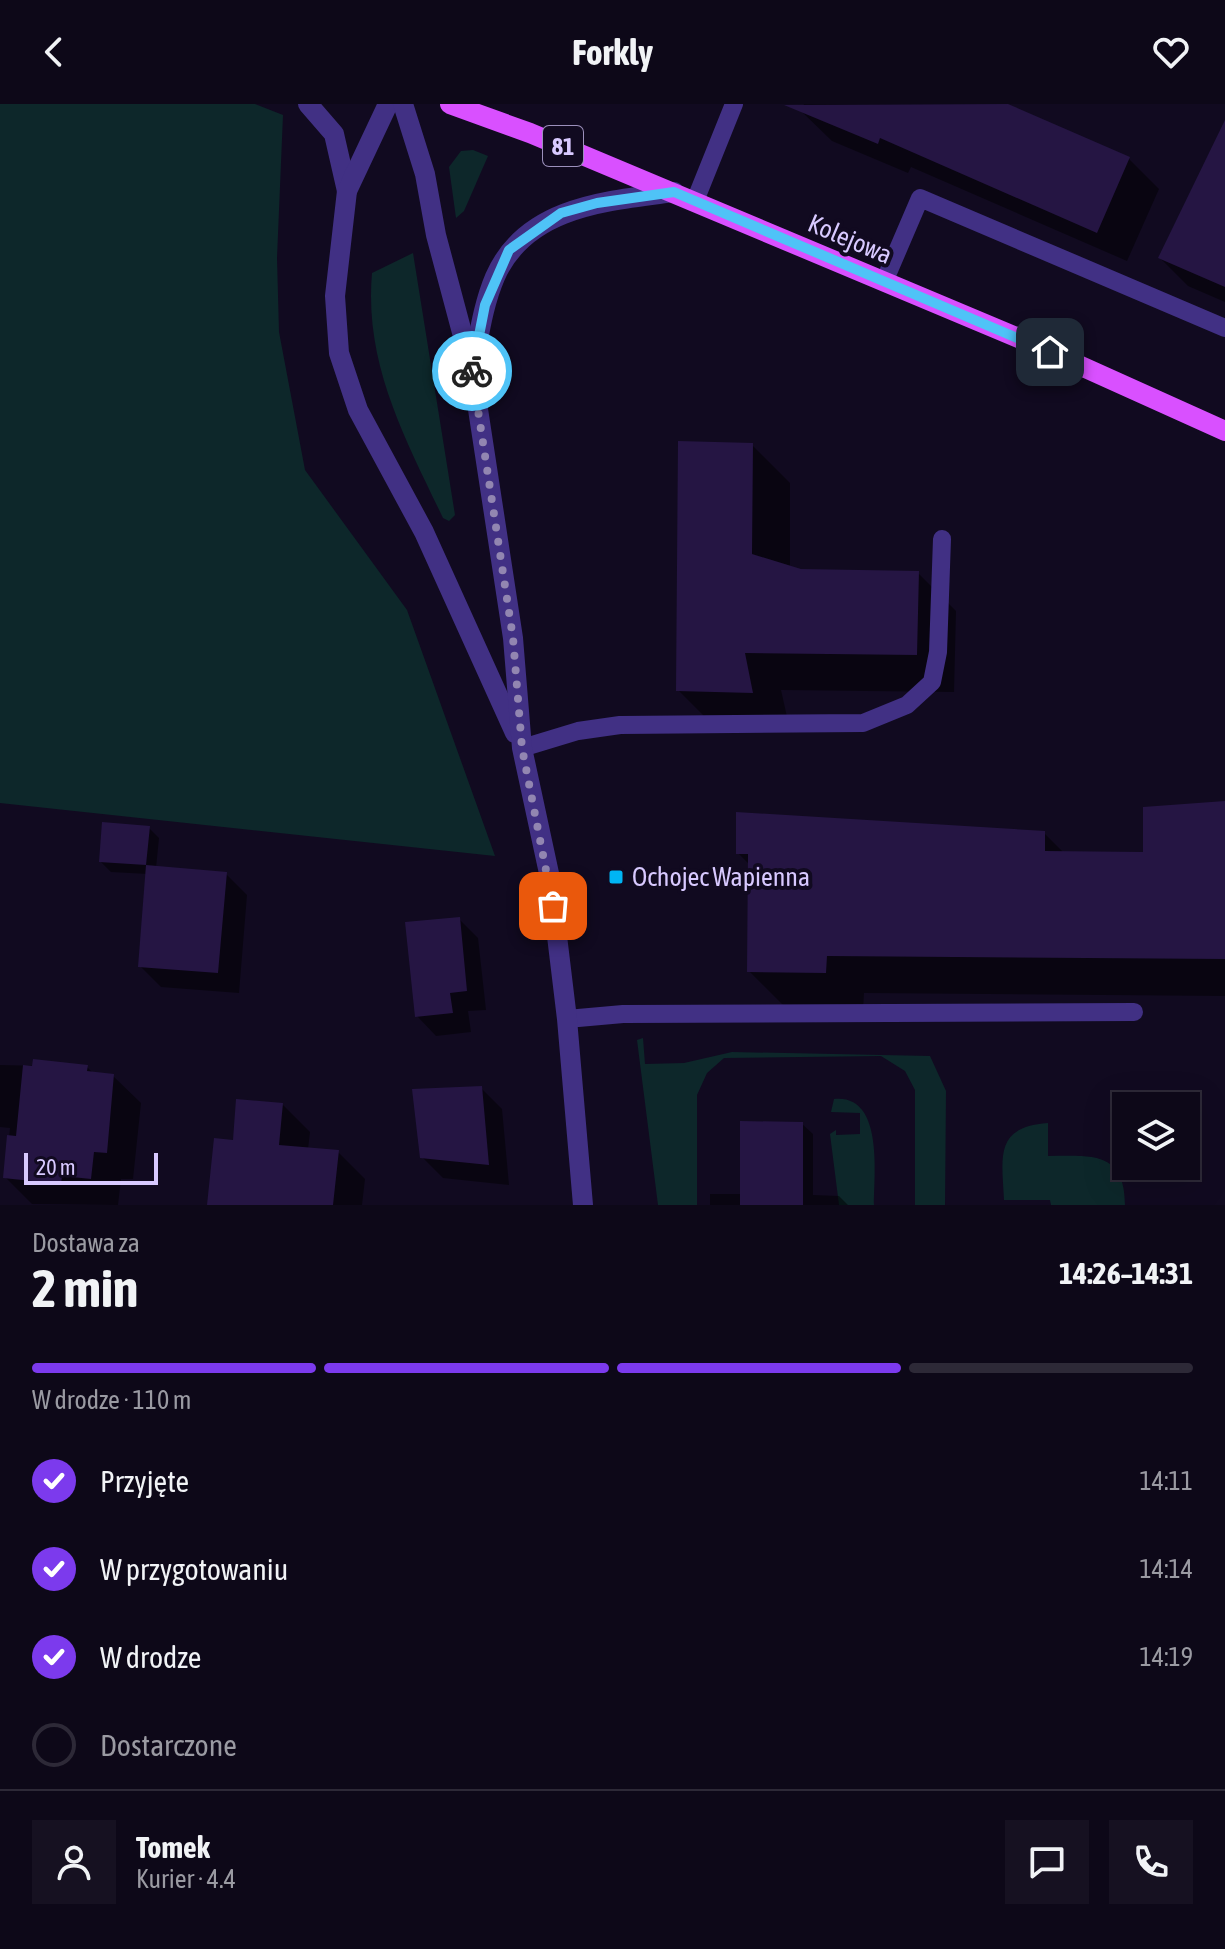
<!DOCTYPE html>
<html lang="pl">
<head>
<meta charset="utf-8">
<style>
  body { margin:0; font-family:"Asap Condensed",sans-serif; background:#161121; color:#f1f3f6; height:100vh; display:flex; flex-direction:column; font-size:30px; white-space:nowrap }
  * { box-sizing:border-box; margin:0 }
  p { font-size:26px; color:#9a9aa2 }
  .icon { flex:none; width:44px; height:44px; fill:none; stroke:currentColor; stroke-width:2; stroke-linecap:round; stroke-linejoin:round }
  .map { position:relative; height:1101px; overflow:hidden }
  .details { display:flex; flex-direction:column; background:#0d0818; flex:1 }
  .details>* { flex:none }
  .controls { position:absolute; left:1112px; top:988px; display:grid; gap:16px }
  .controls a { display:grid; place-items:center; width:88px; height:88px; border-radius:0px; background:#0d0818; box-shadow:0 8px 32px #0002,0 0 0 2px #2d2937; font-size:40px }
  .scale { position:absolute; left:24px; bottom:20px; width:134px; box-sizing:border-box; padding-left:8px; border:4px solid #d8c9ff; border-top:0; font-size:22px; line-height:28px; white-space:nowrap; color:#d8c9ff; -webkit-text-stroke:6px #110a20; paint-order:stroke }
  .pin { position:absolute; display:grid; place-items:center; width:68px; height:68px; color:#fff; margin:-34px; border-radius:16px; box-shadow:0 4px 12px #0006 }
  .courier { position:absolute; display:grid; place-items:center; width:80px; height:80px; margin:-40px; border:6px solid #4fc3f7; border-radius:50%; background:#fff; color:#222; box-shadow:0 2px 10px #0007 }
  .overview em { font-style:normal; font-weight:700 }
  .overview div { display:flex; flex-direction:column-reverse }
  .overview { display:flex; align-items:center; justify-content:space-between; height:136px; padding:0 32px }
  h1 { font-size:52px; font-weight:700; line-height:60px }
  .bar { display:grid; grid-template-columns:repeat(4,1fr); gap:12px 8px; align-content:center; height:96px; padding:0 32px }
  .bar i { height:10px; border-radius:6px; background:#2d2937 }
  .bar .on { background:#7c3aed }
  .bar p { grid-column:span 4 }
  .line { display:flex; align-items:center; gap:20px; padding:0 32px; border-top:2px solid #2d2937 }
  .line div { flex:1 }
  .round { display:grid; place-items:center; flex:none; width:84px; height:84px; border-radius:0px; background:#161121 }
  ol { padding:0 32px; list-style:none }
  li { display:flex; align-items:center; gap:24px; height:88px }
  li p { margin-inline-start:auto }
  li .icon { padding:8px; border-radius:50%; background:#7c3aed; color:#fff; stroke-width:4 }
  li:last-child { color:#9a9aa2 }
  li i { width:44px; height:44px; border:4px solid #2d2937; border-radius:50% }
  header { display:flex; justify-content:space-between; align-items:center; height:104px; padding:0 32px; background:#0d0818; font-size:36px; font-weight:700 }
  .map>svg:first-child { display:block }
  .green { fill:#0d272a }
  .shadow { fill:#0007 }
  .building { fill:#251543 }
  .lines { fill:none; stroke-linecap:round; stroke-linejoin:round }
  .service { stroke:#413084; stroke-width:18 }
  .tertiary { stroke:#413084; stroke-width:20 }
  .primary { stroke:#d950ff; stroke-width:20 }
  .done { stroke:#9286b1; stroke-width:8; stroke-dasharray:0 14.4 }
  .route { stroke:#4fc3f7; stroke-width:10 }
  .poi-dot { fill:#00b5f4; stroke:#110a20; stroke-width:3 }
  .labels { text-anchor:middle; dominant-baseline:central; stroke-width:8; stroke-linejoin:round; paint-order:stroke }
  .shield { fill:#110a20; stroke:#9c90bc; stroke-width:2 }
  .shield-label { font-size:24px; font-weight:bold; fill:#d8c9ff }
  .street-label { font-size:26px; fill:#d8c9ff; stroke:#110a20 }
  .poi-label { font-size:26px; fill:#d8c9ff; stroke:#110a20; text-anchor:start }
</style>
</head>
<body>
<header><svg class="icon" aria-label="back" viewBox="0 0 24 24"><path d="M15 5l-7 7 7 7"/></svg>Forkly<svg class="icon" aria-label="heart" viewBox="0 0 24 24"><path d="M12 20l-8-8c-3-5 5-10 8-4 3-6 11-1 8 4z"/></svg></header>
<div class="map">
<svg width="1225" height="1101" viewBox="0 0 1225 1101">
  <rect width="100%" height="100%" fill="#110a20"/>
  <g class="green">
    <path d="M0,0H255L283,11L277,154L279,228L305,366L407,506L495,752L0,699Z"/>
    <path d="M473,46L488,52L464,107L456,114L449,63L461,47Z"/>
    <path d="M413,149L455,411L449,417L443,414C405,334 364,260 372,169Z"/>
    <path d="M643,934L645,960L684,959L732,948L930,952L946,987L945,1101H915V986L905,967L881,952L724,954L707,969L697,991V1101H658L637,936Z"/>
    <path d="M834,995C884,990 874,1070 874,1101H839L830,1030L836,1026V1031L860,1030V1009L831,1008Z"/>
    <path d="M1048,1019V1052C1090,1052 1125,1046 1125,1101H1051L1050,1096H1004C1002,1053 994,1023 1048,1019Z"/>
  </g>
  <g class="shadow">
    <path d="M804,0H1003L1129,55L1159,85L1127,157L911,63L908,69L832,37L801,7Z"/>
    <path d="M1225,39V198L1188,182L1160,154Z"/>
    <path d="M752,341L790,379V464L801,467L918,469L956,507L954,588L781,586L790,626L716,624L678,586Z"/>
    <path d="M1225,699V892L864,889L863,906L787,905L749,867L750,761L738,749L1044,729L1064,749L1145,750Z"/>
    <path d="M149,724L159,734L156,764L226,770L247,791L239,889L161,883L140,862L148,770L111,768L101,758Z"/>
    <path d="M459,815L478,834L486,906L468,907L471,928L436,932L417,912Z"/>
    <path d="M0,961L87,963L94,970L113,972L141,999L133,1075H121L118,1101L32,1100L5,1073L10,1024L0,1023Z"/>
    <path d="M481,984L502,1005L509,1081L443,1074L422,1053Z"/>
    <path d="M283,1001L310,1028L308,1045L338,1048L365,1075L362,1101H209L234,1038Z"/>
    <path d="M802,1020L813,1030V1091L839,1092L848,1101H710V1090H742Z"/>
  </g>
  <g class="building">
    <path d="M1008,0L1130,53L1097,129L880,34L878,40L784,1Z"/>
    <path d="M1225,16V183L1158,154Z"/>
    <path d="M678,337L753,339L752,450L801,465L919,467L917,551L745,549L753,589L676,587Z"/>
    <path d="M1225,697V855L827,852L826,869L747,868L748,750H736V708L1045,727V747L1143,748V703Z"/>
    <path d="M102,718L150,722L146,761L99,758Z"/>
    <path d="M146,761L227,768L218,869L138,863Z"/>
    <path d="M460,813L467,887L450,889L453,909L415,913L405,818Z"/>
    <path d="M33,955L88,961L87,967L114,970L107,1049L94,1048L91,1075L62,1072L61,1080L3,1074L7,1031L16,1032L23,961L32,962Z"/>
    <path d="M482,982L489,1061L420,1054L412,985Z"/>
    <path d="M236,995L283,999L279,1041L339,1046L333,1101H207L214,1034L233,1036Z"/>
    <path d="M740,1017L803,1018V1101H740Z"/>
  </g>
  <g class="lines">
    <g class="service">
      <path d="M695,97L734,0"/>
      <path d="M884,178L920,94L1225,224"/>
      <path d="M522,644L578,627L620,621L863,619L907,601L932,578L938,548L942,435"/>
      <path d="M567,915L623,910L1134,908"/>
    </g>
    <g class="tertiary">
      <path d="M308,0L334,30L347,87"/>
      <path d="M388,0L347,87L335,192L339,249L358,306L424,428L515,629"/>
      <path d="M403,0L425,70L436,131L472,266L513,534L522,644L550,774L567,915L583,1101"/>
      <path d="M473,262C479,232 483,201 495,173C526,102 607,97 674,88"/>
    </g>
    <path class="primary" d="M450,0L530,29L1021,235L1225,327"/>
  </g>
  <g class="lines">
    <path class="done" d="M472,267L513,534L522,644L553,802"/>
    <path class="route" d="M472,267L485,201L509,146L561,109L597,99L674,88L1050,248"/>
  </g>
  <rect class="poi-dot" x="608" y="765" width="16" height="16" rx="4"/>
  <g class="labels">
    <rect class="shield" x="543" y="22" width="40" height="40" rx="6"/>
    <g class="shield-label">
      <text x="563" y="42">81</text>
    </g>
    <g class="street-label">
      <text transform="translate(850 135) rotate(23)">Kolejowa</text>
    </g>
    <g class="poi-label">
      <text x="632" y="773">Ochojec Wapienna</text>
    </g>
  </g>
</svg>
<div class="controls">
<a><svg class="icon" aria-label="layers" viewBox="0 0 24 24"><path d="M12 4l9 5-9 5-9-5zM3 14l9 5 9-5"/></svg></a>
</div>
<div class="scale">20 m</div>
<div class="pin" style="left:553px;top:802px;background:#ea580c"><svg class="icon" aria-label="bag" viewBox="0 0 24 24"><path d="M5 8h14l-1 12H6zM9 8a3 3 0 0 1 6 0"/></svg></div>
<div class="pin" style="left:1050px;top:248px;background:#1f2937"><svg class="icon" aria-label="home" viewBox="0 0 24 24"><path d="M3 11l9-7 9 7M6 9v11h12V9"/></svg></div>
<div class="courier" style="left:472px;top:267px"><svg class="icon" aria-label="bike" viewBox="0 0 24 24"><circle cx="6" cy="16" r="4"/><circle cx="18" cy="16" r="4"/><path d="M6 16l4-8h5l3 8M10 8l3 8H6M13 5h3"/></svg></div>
</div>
<section class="details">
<div class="overview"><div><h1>2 min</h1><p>Dostawa za</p></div><em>14:26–14:31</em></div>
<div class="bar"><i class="on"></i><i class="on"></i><i class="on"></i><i></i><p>W drodze · 110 m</p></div>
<ol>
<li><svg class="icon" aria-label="check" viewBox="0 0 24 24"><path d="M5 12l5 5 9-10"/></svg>Przyjęte<p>14:11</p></li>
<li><svg class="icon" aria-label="check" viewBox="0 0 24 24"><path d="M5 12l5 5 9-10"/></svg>W przygotowaniu<p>14:14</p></li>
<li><svg class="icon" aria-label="check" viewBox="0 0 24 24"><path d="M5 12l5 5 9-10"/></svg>W drodze<p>14:19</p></li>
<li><i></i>Dostarczone</li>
</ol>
<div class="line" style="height:144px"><a class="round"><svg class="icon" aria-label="person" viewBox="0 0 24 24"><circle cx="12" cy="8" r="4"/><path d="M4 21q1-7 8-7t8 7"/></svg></a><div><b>Tomek</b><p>Kurier · 4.4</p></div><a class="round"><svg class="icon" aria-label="chat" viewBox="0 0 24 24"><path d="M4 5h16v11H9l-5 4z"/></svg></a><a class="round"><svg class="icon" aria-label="phone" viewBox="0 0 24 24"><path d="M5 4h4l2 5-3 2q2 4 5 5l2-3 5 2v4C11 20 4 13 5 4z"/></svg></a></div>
</section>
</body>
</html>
